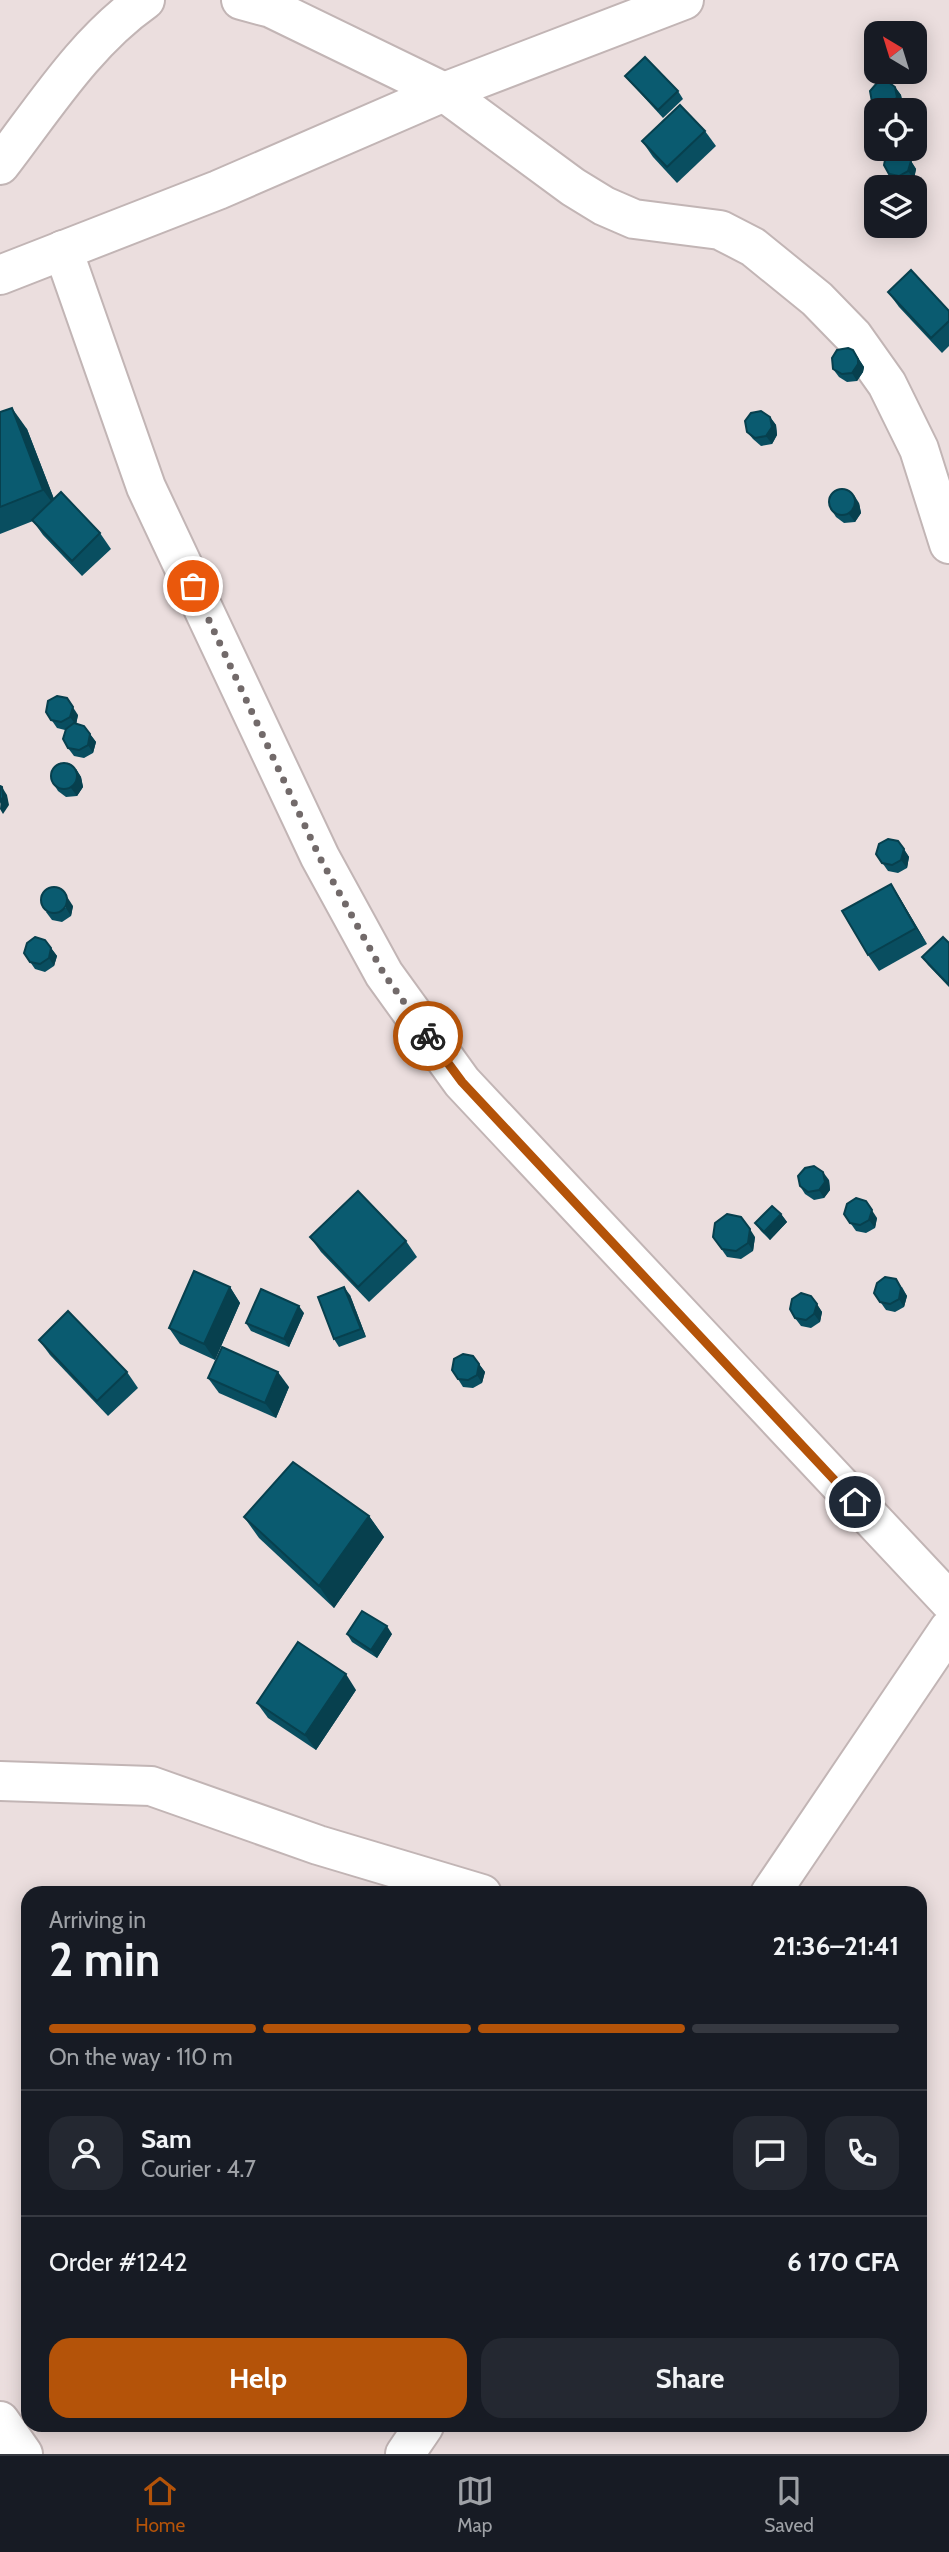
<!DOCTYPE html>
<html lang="en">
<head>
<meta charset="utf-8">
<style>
  body { margin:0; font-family:Cabin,sans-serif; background:#242831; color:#f1f3f6; height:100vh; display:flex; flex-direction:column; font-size:26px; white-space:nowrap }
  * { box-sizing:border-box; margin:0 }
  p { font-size:23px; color:#9ea1a6 }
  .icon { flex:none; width:38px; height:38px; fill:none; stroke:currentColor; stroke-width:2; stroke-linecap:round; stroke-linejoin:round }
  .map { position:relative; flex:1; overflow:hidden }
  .panel { position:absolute; left:21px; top:1886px; width:906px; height:546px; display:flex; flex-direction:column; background:#171b24; border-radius:21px; box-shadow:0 4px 18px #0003 }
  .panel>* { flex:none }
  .needle { width:46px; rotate:322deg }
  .fabs { position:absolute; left:864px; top:21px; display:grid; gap:14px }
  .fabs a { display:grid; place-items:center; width:63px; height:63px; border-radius:14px; background:#171b24; box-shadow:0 4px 18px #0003; font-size:35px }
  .pin { position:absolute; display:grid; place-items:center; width:60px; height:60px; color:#fff; margin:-30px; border:4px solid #fff; border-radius:50%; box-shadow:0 2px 7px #0007 }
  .courier { position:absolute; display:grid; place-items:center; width:70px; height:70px; margin:-35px; border:5px solid #b45309; border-radius:50%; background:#fff; color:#222; box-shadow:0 2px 9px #0007 }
  .head em { font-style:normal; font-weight:800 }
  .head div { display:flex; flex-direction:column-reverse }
  .head { display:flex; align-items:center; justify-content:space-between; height:119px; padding:0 28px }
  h1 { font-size:46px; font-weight:800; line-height:52px }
  .bar { display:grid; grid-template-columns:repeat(4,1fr); gap:10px 7px; align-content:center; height:84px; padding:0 28px }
  .bar i { height:9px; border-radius:5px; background:#363941 }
  .bar .active { background:#b45309 }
  .bar p { grid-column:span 4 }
  .line { display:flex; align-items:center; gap:18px; padding:0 28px; border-top:2px solid #363941 }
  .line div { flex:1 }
  .round { display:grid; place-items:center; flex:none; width:74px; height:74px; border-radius:21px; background:#242831 }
  .primary-button { display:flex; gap:14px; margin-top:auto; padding:14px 28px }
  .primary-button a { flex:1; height:80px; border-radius:21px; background:#b45309; color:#fff; font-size:28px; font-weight:800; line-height:80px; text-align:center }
  .primary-button a+a { background:#242831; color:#f1f3f6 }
  .tab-bar { display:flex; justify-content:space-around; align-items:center; height:98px; border-top:2px solid #363941; background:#171b24; font-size:19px; color:#9ea1a6 }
  .tab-bar a { display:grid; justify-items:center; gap:4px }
  .tab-bar .active { color:#b45309 }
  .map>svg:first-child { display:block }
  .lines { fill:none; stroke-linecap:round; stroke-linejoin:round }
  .minor-casing { stroke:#c2b5b5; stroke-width:42 }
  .trunk-casing { stroke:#c2b5b5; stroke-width:42 }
  .minor { stroke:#fff; stroke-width:38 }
  .trunk { stroke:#fff; stroke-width:38 }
  .wall { fill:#094e60 }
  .shaded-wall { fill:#07404e }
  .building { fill:#0a5b70; stroke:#07404e; stroke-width:2 }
  .done { stroke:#726a6a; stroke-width:7; stroke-dasharray:0 12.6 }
  .route { stroke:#b45309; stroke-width:9 }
</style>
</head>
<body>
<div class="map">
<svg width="949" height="2454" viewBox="0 0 949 2454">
  <rect width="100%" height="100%" fill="#ebdede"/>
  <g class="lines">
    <g class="minor-casing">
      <g id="minor">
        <path d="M241,0L271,8L444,92L573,187L604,206L634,219L720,230L753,247L817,299L853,336L887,384L919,449L949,544"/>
        <path d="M0,165C44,108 85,42 145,0"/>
        <path d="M63,250L146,487L320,857L384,974L462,1082L949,1601"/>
        <path d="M0,275L218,190L444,92L684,0"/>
        <path d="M0,1781L151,1786L318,1845L482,1894"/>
        <path d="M0,2421L23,2454"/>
      </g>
    </g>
    <g class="trunk-casing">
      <g id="trunk">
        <path d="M770,1894L949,1629"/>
        <path d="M405,2454L424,2426"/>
      </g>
    </g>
    <use href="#minor" class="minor"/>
    <use href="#trunk" class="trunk"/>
  </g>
  <g class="wall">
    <path d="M625,76L678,91L683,99L663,118L631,83Z"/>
    <path d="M895,87L901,95L903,105L899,110L877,109L872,102Z"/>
    <path d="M705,131L716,146L677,183L653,157L642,141Z"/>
    <path d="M905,152L916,169L914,179L905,184L895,182L884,165Z"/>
    <path d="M888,292L949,311V346L942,353L899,307Z"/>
    <path d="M853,350L864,367L863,372L857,381L847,382L839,377L833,369Z"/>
    <path d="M0,412L27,429L54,499L100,533L111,549L82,576L43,535L33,521L0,534Z"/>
    <path d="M770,417L776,425L777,435L772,444L761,446L753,439L747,432Z"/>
    <path d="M859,503L861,513L855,522L844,523L836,517L831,509Z"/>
    <path d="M46,712L78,715L76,724L84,726L96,742L93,753L84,758L74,756L68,748L65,730L57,728Z"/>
    <path d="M76,769L81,777L83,787L77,796L66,797L58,791L53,783Z"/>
    <path d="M898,841L909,857L907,868L898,873L888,871L876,854Z"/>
    <path d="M891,884L901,900L927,944L879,971L868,955Z"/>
    <path d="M73,906L71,916L62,922L52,920L46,912Z"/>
    <path d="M45,940L57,956L54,966L45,972L35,969L24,953Z"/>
    <path d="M949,943V987L928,965L922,957Z"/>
    <path d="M829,1180L830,1190L824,1198L814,1200L805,1194L800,1186Z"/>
    <path d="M781,1214L787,1222L770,1240L761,1231L755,1223Z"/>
    <path d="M844,1214L877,1218L875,1228L866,1233L856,1231Z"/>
    <path d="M310,1237L406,1241L417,1257L369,1302L321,1252Z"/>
    <path d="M713,1237H755L753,1251L741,1259L727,1257Z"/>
    <path d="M230,1287L240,1303L215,1360L180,1344L169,1328Z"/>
    <path d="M902,1287L907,1296L904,1307L895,1312L886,1310L874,1293Z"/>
    <path d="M350,1295L366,1337L339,1347L334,1339Z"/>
    <path d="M811,1296L822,1312L820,1322L811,1328L801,1326L795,1318Z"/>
    <path d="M304,1313L289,1347L251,1331L246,1323Z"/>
    <path d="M39,1340L127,1372L138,1388L108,1416L50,1355Z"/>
    <path d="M473,1356L485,1372L482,1383L473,1388L463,1387L458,1379Z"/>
    <path d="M208,1378L289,1387L276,1418L219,1393Z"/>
    <path d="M369,1516L384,1537L334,1608L259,1538L244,1517Z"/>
    <path d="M347,1634H392L377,1658L352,1642Z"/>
    <path d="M356,1690L316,1750L268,1718L257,1703Z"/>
  </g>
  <g class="shaded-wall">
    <path d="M895,87L901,95L903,105L899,110H894L891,106Z"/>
    <path d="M911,161L916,169L914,179L908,171Z"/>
    <path d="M853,350L864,367L863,372L857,381L852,373Z"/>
    <path d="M12,408L27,429L59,512L43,490Z"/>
    <path d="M770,417L776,425L777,435L772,444L766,436Z"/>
    <path d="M854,495L859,503L861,513L855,522L849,514Z"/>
    <path d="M67,698L78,715L76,725L70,717Z"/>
    <path d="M90,734L96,742L93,753L88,745Z"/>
    <path d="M76,769L81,777L83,787L77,796L71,788Z"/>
    <path d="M2,787L7,795L9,805L3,814L0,809Z"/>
    <path d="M904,849L909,857L907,868L901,860Z"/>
    <path d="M891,884L901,900L927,944L916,928Z"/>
    <path d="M62,889L73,906L71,916L66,908Z"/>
    <path d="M51,948L57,956L54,966L49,958Z"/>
    <path d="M823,1172L829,1180L830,1190L824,1198L819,1190Z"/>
    <path d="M866,1201L877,1218L875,1228L869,1220Z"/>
    <path d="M781,1214L787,1222L770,1240L764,1232Z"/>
    <path d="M750,1229L755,1237L753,1251L748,1243Z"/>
    <path d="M896,1279L907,1296L904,1307L899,1299Z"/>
    <path d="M230,1287L240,1303L215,1360L204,1344Z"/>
    <path d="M344,1287L350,1295L366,1337L361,1329Z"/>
    <path d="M817,1304L822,1312L820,1322L814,1314Z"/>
    <path d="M299,1306L304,1313L289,1347L284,1339Z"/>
    <path d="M479,1364L485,1372L482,1383L477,1375Z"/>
    <path d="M278,1372L289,1387L276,1418L265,1403Z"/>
    <path d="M369,1516L384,1537L334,1608L319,1586Z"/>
    <path d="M387,1626L392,1634L377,1658L371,1650Z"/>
    <path d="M346,1674L356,1690L316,1750L305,1735Z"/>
  </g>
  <g class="building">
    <path d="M645,57L678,91L658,110L625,76Z"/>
    <path d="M887,81L895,87L897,97L891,106L881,108L872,102L870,91L877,83Z"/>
    <path d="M680,105L705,131L667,167L642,141Z"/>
    <path d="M895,149L905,152L911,161L908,171L899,176L889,174L884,165L886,155Z"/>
    <path d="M911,270L949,311V321L931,338L888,292Z"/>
    <path d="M848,348L853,350L858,359V364L852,373L842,374L833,369L832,358L837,350Z"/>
    <path d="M12,408L43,490L0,507V412Z"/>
    <path d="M761,411L770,417L772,427L766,436L755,438L747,432L745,421L751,413Z"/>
    <circle cx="842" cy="502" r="13"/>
    <path d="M61,492L100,533L72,561L32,520Z"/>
    <path d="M57,696L67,698L73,707L70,717L61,722L51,720L46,712L48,701Z"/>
    <path d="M74,723L84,726L90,734L88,745L79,750L68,748L63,739L66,729Z"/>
    <circle cx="64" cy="776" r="13"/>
    <path d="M0,786L2,787L3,797L0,802Z"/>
    <path d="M888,839L898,841L904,849L901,860L892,865L882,863L876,854L879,844Z"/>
    <path d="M891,884L916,928L868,955L842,911Z"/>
    <circle cx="54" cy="900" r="13"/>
    <path d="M35,937L45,940L51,948L49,958L40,964L30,962L24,953L27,943Z"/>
    <path d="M943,937L949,943V985L922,957Z"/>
    <path d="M814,1166L823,1172L825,1182L819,1190L808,1192L800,1186L798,1176L805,1168Z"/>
    <path d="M358,1191L406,1241L358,1287L310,1237Z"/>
    <path d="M856,1198L866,1201L872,1210L869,1220L860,1225L850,1223L844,1214L847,1204Z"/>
    <path d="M772,1206L781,1214L764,1232L755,1223Z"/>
    <path d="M727,1214L741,1217L750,1229L748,1243L736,1251L722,1249L713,1237L715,1223Z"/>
    <path d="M194,1271L230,1287L204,1344L169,1328Z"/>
    <path d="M885,1277L896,1279L901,1288L899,1299L890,1304L880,1302L874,1293L877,1283Z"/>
    <path d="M344,1287L361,1329L334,1339L318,1297Z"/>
    <path d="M261,1289L299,1306L284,1339L246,1323Z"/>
    <path d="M801,1293L811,1296L817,1304L814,1314L806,1320L795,1318L790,1309L792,1299Z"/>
    <path d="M68,1311L127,1372L97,1401L39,1340Z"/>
    <path d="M222,1347L278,1372L265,1403L208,1378Z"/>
    <path d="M463,1354L473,1356L479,1364L477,1375L468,1380L458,1379L452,1370L454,1359Z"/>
    <path d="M293,1462L369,1516L319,1586L244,1517Z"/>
    <path d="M362,1611L387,1626L371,1650L347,1634Z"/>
    <path d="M298,1642L346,1674L305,1735L257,1703Z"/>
  </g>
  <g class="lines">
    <path class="done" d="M193,586L320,858L384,974L428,1036"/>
    <path class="route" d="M428,1036L462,1082L855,1502"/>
  </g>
</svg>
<div class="fabs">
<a><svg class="needle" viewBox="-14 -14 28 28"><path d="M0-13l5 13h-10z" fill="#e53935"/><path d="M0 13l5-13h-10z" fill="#9ea1a6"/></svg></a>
<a><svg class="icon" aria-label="locate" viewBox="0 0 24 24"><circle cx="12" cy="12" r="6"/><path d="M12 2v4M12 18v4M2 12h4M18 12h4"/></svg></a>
<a><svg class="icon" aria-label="layers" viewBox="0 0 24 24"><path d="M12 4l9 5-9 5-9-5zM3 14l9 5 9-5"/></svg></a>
</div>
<div class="pin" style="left:193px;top:586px;background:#ea580c"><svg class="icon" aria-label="bag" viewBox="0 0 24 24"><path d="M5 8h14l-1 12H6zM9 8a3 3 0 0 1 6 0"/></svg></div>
<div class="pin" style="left:855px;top:1502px;background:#1f2937"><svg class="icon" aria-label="home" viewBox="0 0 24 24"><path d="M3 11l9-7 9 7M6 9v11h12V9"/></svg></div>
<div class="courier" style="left:428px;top:1036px"><svg class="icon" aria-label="bike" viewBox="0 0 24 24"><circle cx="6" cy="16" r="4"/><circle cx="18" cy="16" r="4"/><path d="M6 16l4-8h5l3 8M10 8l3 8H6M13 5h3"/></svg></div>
<section class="panel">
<div class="head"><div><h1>2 min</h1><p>Arriving in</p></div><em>21:36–21:41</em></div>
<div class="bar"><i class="active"></i><i class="active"></i><i class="active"></i><i></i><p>On the way · 110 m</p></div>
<div class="line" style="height:126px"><a class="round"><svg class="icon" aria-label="person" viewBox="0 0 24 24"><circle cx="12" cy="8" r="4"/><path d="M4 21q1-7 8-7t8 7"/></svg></a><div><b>Sam</b><p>Courier · 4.7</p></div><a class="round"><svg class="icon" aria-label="chat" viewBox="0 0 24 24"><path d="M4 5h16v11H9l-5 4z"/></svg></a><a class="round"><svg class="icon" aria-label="phone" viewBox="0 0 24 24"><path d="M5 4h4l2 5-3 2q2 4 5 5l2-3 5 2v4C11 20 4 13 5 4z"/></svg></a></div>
<div class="line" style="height:91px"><div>Order #1242</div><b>6 170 CFA</b></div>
<div class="primary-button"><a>Help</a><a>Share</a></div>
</section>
</div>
<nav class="tab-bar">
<a class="active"><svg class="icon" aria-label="home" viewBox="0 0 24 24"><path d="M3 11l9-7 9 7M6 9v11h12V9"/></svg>Home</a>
<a><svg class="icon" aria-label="map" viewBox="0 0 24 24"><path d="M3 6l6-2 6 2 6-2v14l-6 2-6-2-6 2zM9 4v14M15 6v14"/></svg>Map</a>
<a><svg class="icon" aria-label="saved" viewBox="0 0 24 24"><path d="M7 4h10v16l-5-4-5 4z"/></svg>Saved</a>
</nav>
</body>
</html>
